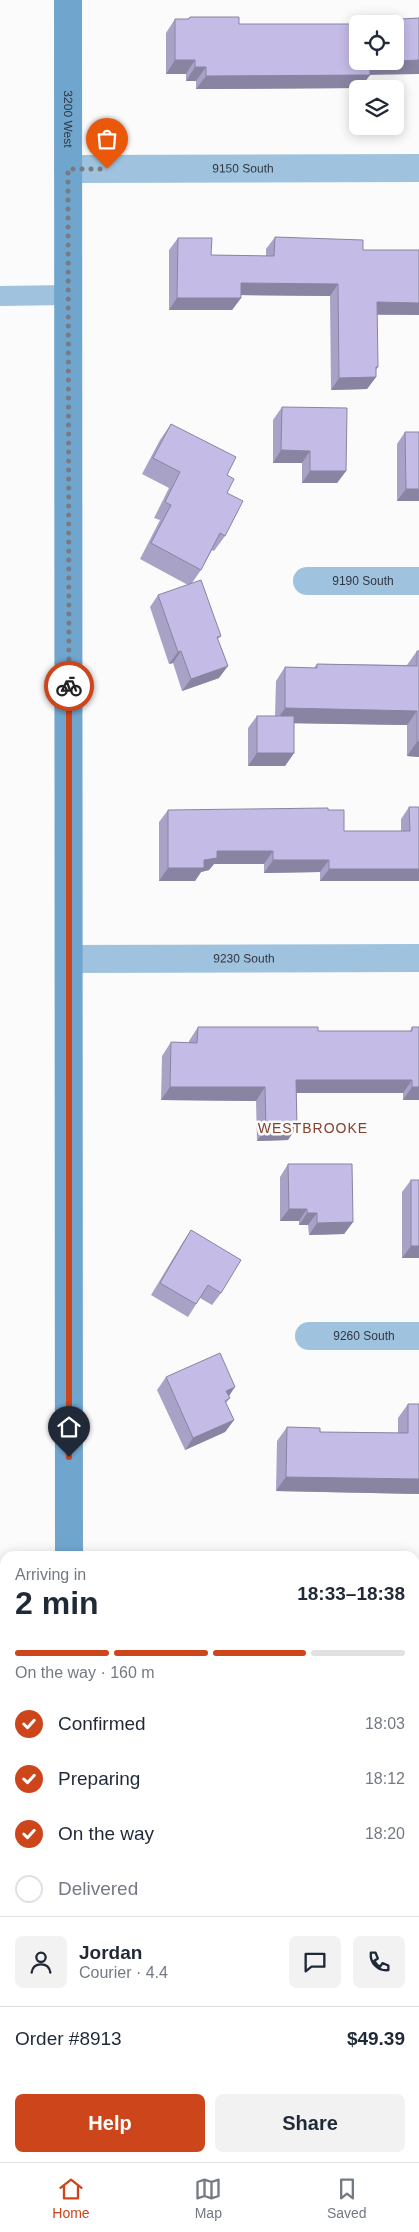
<!DOCTYPE html>
<html lang="en">
<head>
<meta charset="utf-8">
<style>
  body { margin:0; font-family:Arial,sans-serif; background:#f2f2f3; color:#1f2937; height:100vh; display:flex; flex-direction:column; font-size:19px; white-space:nowrap }
  * { box-sizing:border-box; margin:0 }
  p { font-size:16px; color:#747a83 }
  .icon { flex:none; width:28px; height:28px; fill:none; stroke:currentColor; stroke-width:2; stroke-linecap:round; stroke-linejoin:round }
  .map { position:relative; flex:1; overflow:hidden }
  .panel { position:absolute; left:0px; top:1551px; width:420px; height:611px; display:flex; flex-direction:column; background:#fff; border-radius:15px 15px 0 0; box-shadow:0 2px 12px #0003 }
  .panel>* { flex:none }
  .buttons { position:absolute; left:349px; top:15px; display:grid; gap:10px }
  .buttons a { display:grid; place-items:center; width:55px; height:55px; border-radius:8px; background:#fff; box-shadow:0 2px 12px #0003; font-size:25px }
  .pin { position:absolute; display:grid; place-items:center; width:42px; height:42px; color:#fff; margin:-51px -21px; border-radius:50% 50% 50% 0; rotate:-45deg; box-shadow:0 0 5px #0007 }
  .pin .icon { rotate:45deg }
  .courier { position:absolute; display:grid; place-items:center; width:50px; height:50px; margin:-25px; border:4px solid #cd451b; border-radius:50%; background:#fff; color:#222; box-shadow:0 1px 6px #0007 }
  .headline em { font-style:normal; font-weight:600 }
  .headline div { display:flex; flex-direction:column-reverse }
  .headline { display:flex; align-items:center; justify-content:space-between; height:85px; padding:0 15px }
  h1 { font-size:32px; font-weight:600; line-height:38px }
  .bar { display:grid; grid-template-columns:repeat(4,1fr); gap:8px 5px; align-content:center; height:60px; padding:0 15px }
  .bar i { height:6px; border-radius:4px; background:#e0e1e3 }
  .bar .on { background:#cd451b }
  .bar p { grid-column:span 4 }
  .line { display:flex; align-items:center; gap:12px; padding:0 15px; border-top:1px solid #e0e1e3 }
  .line div { flex:1 }
  .round { display:grid; place-items:center; flex:none; width:52px; height:52px; border-radius:8px; background:#f2f2f3 }
  ol { padding:0 15px; list-style:none }
  li { display:flex; align-items:center; gap:15px; height:55px }
  li p { margin-inline-start:auto }
  li .icon { padding:5px; border-radius:50%; background:#cd451b; color:#fff; stroke-width:4 }
  li:last-child { color:#747a83 }
  li i { width:28px; height:28px; border:2px solid #e0e1e3; border-radius:50% }
  .action { display:flex; gap:10px; margin-top:auto; padding:10px 15px }
  .action a { flex:1; height:58px; border-radius:8px; background:#cd451b; color:#fff; font-size:20px; font-weight:600; line-height:58px; text-align:center }
  .action a+a { background:#f2f2f3; color:#1f2937 }
  .dock { display:flex; justify-content:space-around; align-items:center; height:70px; border-top:1px solid #e0e1e3; background:#fff; font-size:14px; color:#747a83 }
  .dock a { display:grid; justify-items:center; gap:2px }
  .dock .on { color:#cd451b }
  .map>svg:first-child { display:block }
  .lines { fill:none; stroke-linecap:round; stroke-linejoin:round }
  .lane { stroke:#9fc3de; stroke-width:20 }
  .street { stroke:#9fc3de; stroke-width:28 }
  .secondary { stroke:#70a6ce; stroke-width:28 }
  .wall { fill:#a9a2c7 }
  .shaded-wall { fill:#8984a2 }
  .building { fill:#c4bce7; stroke:#8984a2 }
  .done { stroke:#787b82; stroke-width:5; stroke-dasharray:0 9 }
  .route { stroke:#cd451b; stroke-width:6 }
  .labels { text-anchor:middle; dominant-baseline:central; stroke-width:5; stroke-linejoin:round; paint-order:stroke }
  .street-label { font-size:12px; fill:#313641; stroke:#fbfbfb }
  .neighbourhood-label { font-size:14px; letter-spacing:1px; fill:#85402c; stroke:#fbfbfb }
</style>
</head>
<body>
<div class="map">
<svg width="419" height="2162" viewBox="0 0 419 2162">
  <rect width="100%" height="100%" fill="#fbfbfb"/>
  <g class="lines">
    <g class="lane">
      <path d="M0,296L68,295"/>
      <path d="M0,1714H5"/>
    </g>
    <g class="street">
      <path id="s1" d="M68,169L419,168"/>
      <path id="s2" d="M307,581H419"/>
      <path id="s3" d="M69,959L419,958"/>
      <path id="s4" d="M309,1336H419"/>
      <path d="M415,1714H419"/>
      <path d="M415,2092H419"/>
    </g>
    <g class="secondary">
      <path id="s5" d="M68,0L69,1556"/>
      <path d="M71,2158V2162"/>
    </g>
  </g>
  <g class="wall">
    <path d="M190,17L239,24H398L402,19L419,18L370,75L360,88L196,89V81H186V74H166V33L175,19H188Z"/>
    <path d="M275,237L363,250H419V315H377L376,377L367,389L331,390L330,296L241,295V298L232,310H169V250L178,238L211,255L266,256V249Z"/>
    <path d="M282,407L346,471L337,483H302V463H273V420Z"/>
    <path d="M171,424L227,475L225,536L214,551L212,550L201,570L192,583L221,636L218,639L219,678L182,691L173,663L169,664L150,607L158,595L188,585L140,559L160,520L154,518L169,488L142,474L160,440Z"/>
    <path d="M405,432L419,501H397V444Z"/>
    <path d="M417,651L419,757L407,756V725L294,723V753L285,766H248V728L257,716H275L276,681L285,667L314,668L317,664L407,665Z"/>
    <path d="M409,807L419,881H320V872L264,873V864H214L209,870L201,872L195,881H159V822L168,810H328L344,831H401V819Z"/>
    <path d="M198,1027L318,1031H410L412,1027H419V1100H403V1093H296L297,1126L288,1140L257,1141L256,1101L161,1100L162,1056L171,1042L189,1043V1041Z"/>
    <path d="M288,1164L353,1222L344,1234L309,1235L308,1225H299V1221H280V1177Z"/>
    <path d="M411,1180L419,1258H402V1192Z"/>
    <path d="M191,1230L221,1293L212,1305L200,1298L188,1317L151,1295L183,1242Z"/>
    <path d="M166,1377L228,1396L230,1398L226,1403L234,1420L225,1432L185,1450L157,1390Z"/>
    <path d="M408,1404L419,1494L276,1491L277,1441L287,1427L320,1432L398,1433V1418Z"/>
    <path d="M162,2158H242L243,2161L164,2162Z"/>
  </g>
  <g class="shaded-wall">
    <path d="M175,60H195L186,74H166Z"/>
    <path d="M419,60V74L365,75H370L360,88L196,89L206,76L370,61Z"/>
    <path d="M195,67H206L196,81H186Z"/>
    <path d="M241,283L338,284L330,296L233,295Z"/>
    <path d="M177,298H241L232,310H169Z"/>
    <path d="M377,302L419,303V315L369,314Z"/>
    <path d="M376,367H378L370,377H376L367,389L331,390L339,378Z"/>
    <path d="M281,450L310,451L302,463H273Z"/>
    <path d="M310,471H346L337,483H302Z"/>
    <path d="M406,489H419V501H397Z"/>
    <path d="M181,651L173,663L169,664L178,652Z"/>
    <path d="M228,666L219,678L182,691L191,679Z"/>
    <path d="M285,708L417,711L407,725L275,723Z"/>
    <path d="M417,742H419V757L407,756Z"/>
    <path d="M257,753H294L285,766H248Z"/>
    <path d="M217,851H273L264,864H214L209,870L201,872L195,881H159L168,868Z"/>
    <path d="M273,860H329L320,872L264,873Z"/>
    <path d="M329,869H419V881H320Z"/>
    <path d="M296,1080H412L403,1093H286Z"/>
    <path d="M170,1087H265L256,1101L161,1100Z"/>
    <path d="M412,1087H419V1100H403Z"/>
    <path d="M297,1126L288,1140L257,1141L266,1128Z"/>
    <path d="M289,1209H307L299,1221H280Z"/>
    <path d="M307,1213H317L308,1225H299Z"/>
    <path d="M353,1222L344,1234L309,1235L317,1223Z"/>
    <path d="M411,1246H419V1258H402Z"/>
    <path d="M235,1387L227,1399L226,1391Z"/>
    <path d="M234,1420L225,1432L185,1450L193,1438Z"/>
    <path d="M286,1477L419,1479V1494L276,1491Z"/>
    <rect x="415" y="1622" width="4" height="12"/>
    <rect x="415" y="1840" width="4" height="14"/>
    <rect x="415" y="1999" width="4" height="12"/>
  </g>
  <g class="building">
    <path d="M190,17H239V24H402V19L419,18V60L395,61V24H358V61H371H370V75L206,76V67H195V60H175V19H189Z"/>
    <path d="M275,237L363,240V250H419V303L377,302L378,367H376V377L339,378L338,284L241,283V298H177L178,238H212L211,255L274,256Z"/>
    <path d="M282,407L347,408L346,471H310V451L281,450Z"/>
    <path d="M171,424L236,457L227,475L234,479L227,493L243,501L225,536L220,533L201,570L151,543L171,505L165,502L180,472L153,458Z"/>
    <path d="M405,432H419V489H406Z"/>
    <path d="M201,580L221,636L217,637L228,666L191,679L181,651L178,652L158,595Z"/>
    <path d="M417,651H419V742H417V711L285,708V667L317,668V664L417,666Z"/>
    <rect x="257" y="716" width="37" height="37"/>
    <path d="M409,807H419V869H329V860H273V851H217V858L204,860V868H168V810L328,808V810H344V831H410Z"/>
    <path d="M198,1027H318V1031H412V1027H419V1087H412V1080H296L297,1126L266,1128L265,1087H170L171,1042L197,1043Z"/>
    <path d="M288,1164H352L353,1222L317,1223V1213H307V1209H289Z"/>
    <rect x="411" y="1180" width="8" height="66"/>
    <path d="M191,1230L241,1260L221,1293L208,1285L196,1304L160,1283Z"/>
    <path d="M220,1353L235,1387L226,1391L230,1398L225,1401L234,1420L193,1438L166,1377Z"/>
    <path d="M408,1404H419V1479L286,1477L287,1427L320,1428V1432L408,1433Z"/>
    <rect x="415" y="1562" width="4" height="60"/>
    <rect x="415" y="1786" width="4" height="54"/>
    <rect x="415" y="1938" width="4" height="61"/>
    <path d="M175,2158H242L243,2161L177,2162Z"/>
    <rect x="410" y="2158" width="9" height="4"/>
  </g>
  <g class="lines">
    <path class="done" d="M69,686L68,169H107"/>
    <path class="route" d="M69,686V1457"/>
  </g>
  <g class="labels">
    <g class="street-label">
      <text stroke="none"><textPath href="#s5" startOffset="119">3200 West</textPath></text>
      <text stroke="none"><textPath href="#s1" startOffset="175">9150 South</textPath></text>
      <text stroke="none"><textPath href="#s2" startOffset="56">9190 South</textPath></text>
      <text stroke="none"><textPath href="#s3" startOffset="175">9230 South</textPath></text>
      <text stroke="none"><textPath href="#s4" startOffset="55">9260 South</textPath></text>
    </g>
    <g class="neighbourhood-label">
      <text x="313" y="1128">WESTBROOKE</text>
    </g>
  </g>
</svg>
<div class="buttons">
<a><svg class="icon" aria-label="locate" viewBox="0 0 24 24"><circle cx="12" cy="12" r="6"/><path d="M12 2v4M12 18v4M2 12h4M18 12h4"/></svg></a>
<a><svg class="icon" aria-label="layers" viewBox="0 0 24 24"><path d="M12 4l9 5-9 5-9-5zM3 14l9 5 9-5"/></svg></a>
</div>
<div class="pin" style="left:107px;top:169px;background:#ea580c"><svg class="icon" aria-label="bag" viewBox="0 0 24 24"><path d="M5 8h14l-1 12H6zM9 8a3 3 0 0 1 6 0"/></svg></div>
<div class="pin" style="left:69px;top:1457px;background:#1f2937"><svg class="icon" aria-label="home" viewBox="0 0 24 24"><path d="M3 11l9-7 9 7M6 9v11h12V9"/></svg></div>
<div class="courier" style="left:69px;top:686px"><svg class="icon" aria-label="bike" viewBox="0 0 24 24"><circle cx="6" cy="16" r="4"/><circle cx="18" cy="16" r="4"/><path d="M6 16l4-8h5l3 8M10 8l3 8H6M13 5h3"/></svg></div>
<section class="panel">
<div class="headline"><div><h1>2 min</h1><p>Arriving in</p></div><em>18:33–18:38</em></div>
<div class="bar"><i class="on"></i><i class="on"></i><i class="on"></i><i></i><p>On the way · 160 m</p></div>
<ol>
<li><svg class="icon" aria-label="check" viewBox="0 0 24 24"><path d="M5 12l5 5 9-10"/></svg>Confirmed<p>18:03</p></li>
<li><svg class="icon" aria-label="check" viewBox="0 0 24 24"><path d="M5 12l5 5 9-10"/></svg>Preparing<p>18:12</p></li>
<li><svg class="icon" aria-label="check" viewBox="0 0 24 24"><path d="M5 12l5 5 9-10"/></svg>On the way<p>18:20</p></li>
<li><i></i>Delivered</li>
</ol>
<div class="line" style="height:90px"><a class="round"><svg class="icon" aria-label="person" viewBox="0 0 24 24"><circle cx="12" cy="8" r="4"/><path d="M4 21q1-7 8-7t8 7"/></svg></a><div><b>Jordan</b><p>Courier · 4.4</p></div><a class="round"><svg class="icon" aria-label="chat" viewBox="0 0 24 24"><path d="M4 5h16v11H9l-5 4z"/></svg></a><a class="round"><svg class="icon" aria-label="phone" viewBox="0 0 24 24"><path d="M5 4h4l2 5-3 2q2 4 5 5l2-3 5 2v4C11 20 4 13 5 4z"/></svg></a></div>
<div class="line" style="height:65px"><div>Order #8913</div><b>$49.39</b></div>
<div class="action"><a>Help</a><a>Share</a></div>
</section>
</div>
<nav class="dock">
<a class="on"><svg class="icon" aria-label="home" viewBox="0 0 24 24"><path d="M3 11l9-7 9 7M6 9v11h12V9"/></svg>Home</a>
<a><svg class="icon" aria-label="map" viewBox="0 0 24 24"><path d="M3 6l6-2 6 2 6-2v14l-6 2-6-2-6 2zM9 4v14M15 6v14"/></svg>Map</a>
<a><svg class="icon" aria-label="saved" viewBox="0 0 24 24"><path d="M7 4h10v16l-5-4-5 4z"/></svg>Saved</a>
</nav>
</body>
</html>
